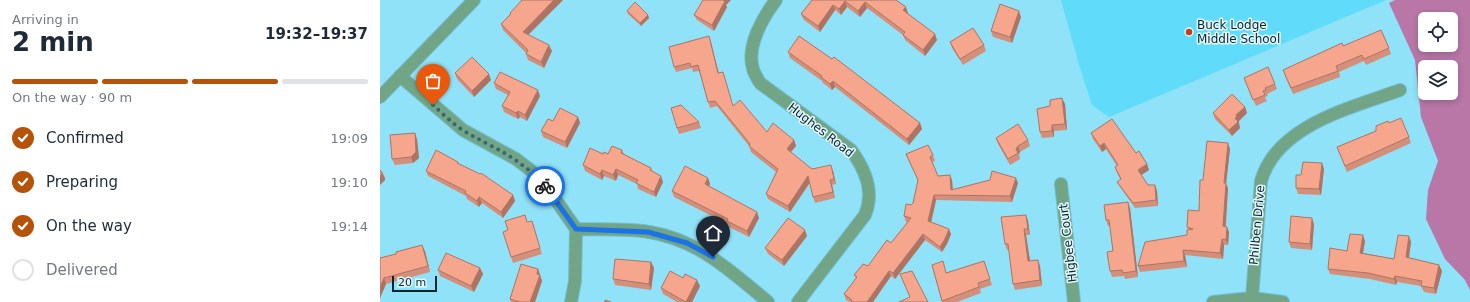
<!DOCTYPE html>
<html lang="en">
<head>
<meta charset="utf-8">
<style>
  body { margin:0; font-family:"DejaVu Sans",sans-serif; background:#f2f2f3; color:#1f2937; height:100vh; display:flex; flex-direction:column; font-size:15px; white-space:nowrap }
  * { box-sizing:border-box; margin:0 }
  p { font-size:13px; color:#747a83 }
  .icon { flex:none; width:22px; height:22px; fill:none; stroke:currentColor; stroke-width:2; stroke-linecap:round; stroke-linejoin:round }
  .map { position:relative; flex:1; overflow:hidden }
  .sheet { display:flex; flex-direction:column; background:#fff; width:380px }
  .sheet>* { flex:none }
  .buttons { position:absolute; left:1038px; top:12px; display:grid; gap:8px }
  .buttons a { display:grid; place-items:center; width:40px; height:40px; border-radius:6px; background:#fff; box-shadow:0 2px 6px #0003; font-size:20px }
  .scale { position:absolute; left:12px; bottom:10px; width:45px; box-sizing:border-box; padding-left:4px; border:2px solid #02262f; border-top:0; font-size:11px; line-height:14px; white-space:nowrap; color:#02262f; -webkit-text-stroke:3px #e5f8fe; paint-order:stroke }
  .pin { position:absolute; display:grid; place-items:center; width:34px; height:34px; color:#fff; margin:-41px -17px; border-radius:50% 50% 50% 0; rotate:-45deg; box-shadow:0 0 4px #0007 }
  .pin .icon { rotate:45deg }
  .courier { position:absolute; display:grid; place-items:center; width:40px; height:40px; margin:-20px; border:3px solid #1a73e8; border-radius:50%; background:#fff; color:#222; box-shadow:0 1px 5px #0007 }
  .overview em { font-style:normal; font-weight:600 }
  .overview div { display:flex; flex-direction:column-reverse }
  .overview { display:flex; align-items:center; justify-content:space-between; height:68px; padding:0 12px }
  h1 { font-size:26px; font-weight:600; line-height:30px }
  .bar { display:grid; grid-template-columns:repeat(4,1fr); gap:6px 4px; align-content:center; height:48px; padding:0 12px }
  .bar i { height:5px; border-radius:3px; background:#e0e1e3 }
  .bar .on { background:#b45309 }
  .bar p { grid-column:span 4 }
  ol { padding:0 12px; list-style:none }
  li { display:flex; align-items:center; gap:12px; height:44px }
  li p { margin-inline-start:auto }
  li .icon { padding:4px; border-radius:50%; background:#b45309; color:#fff; stroke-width:4 }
  li:last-child { color:#747a83 }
  li i { width:22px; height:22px; border:2px solid #e0e1e3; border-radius:50% }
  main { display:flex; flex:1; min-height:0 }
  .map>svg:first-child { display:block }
  .built { fill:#60dbfa }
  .forest { fill:#b877a7; fill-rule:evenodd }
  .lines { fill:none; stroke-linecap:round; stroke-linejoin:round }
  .minor-casing { stroke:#74bcd0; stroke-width:14 }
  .minor { stroke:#71a585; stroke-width:12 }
  .wall { fill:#d48f7a }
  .shaded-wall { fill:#ad7463 }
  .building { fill:#f7a68e; stroke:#ad7463 }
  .done { stroke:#346875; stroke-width:4; stroke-dasharray:0 7.2 }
  .route { stroke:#1a73e8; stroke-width:5 }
  .poi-dot { fill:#c73f0f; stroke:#e5f8fe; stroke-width:1.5 }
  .labels { text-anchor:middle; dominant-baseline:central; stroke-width:3; stroke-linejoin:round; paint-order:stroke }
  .poi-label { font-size:12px; fill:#02262f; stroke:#e5f8fe; text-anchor:start }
  .street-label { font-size:12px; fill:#02262f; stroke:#e5f8fe }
</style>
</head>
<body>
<main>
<section class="sheet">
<div class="overview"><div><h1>2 min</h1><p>Arriving in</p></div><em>19:32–19:37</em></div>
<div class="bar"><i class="on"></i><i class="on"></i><i class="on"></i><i></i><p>On the way · 90 m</p></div>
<ol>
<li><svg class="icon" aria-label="check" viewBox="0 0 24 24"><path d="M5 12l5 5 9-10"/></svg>Confirmed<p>19:09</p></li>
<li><svg class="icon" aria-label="check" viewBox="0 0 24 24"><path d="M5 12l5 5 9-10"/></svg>Preparing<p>19:10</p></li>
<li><svg class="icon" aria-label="check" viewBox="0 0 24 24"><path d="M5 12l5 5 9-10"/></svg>On the way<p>19:14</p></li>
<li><i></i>Delivered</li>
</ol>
</section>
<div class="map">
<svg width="1090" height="302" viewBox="0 0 1090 302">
  <rect width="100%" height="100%" fill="#90e2f8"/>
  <path class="built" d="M681,0H1006L729,117L712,105L699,65Z"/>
  <path class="forest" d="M1015,0H1090V290L1085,280L1065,259L1046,219L1048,190L1058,161L1041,117L1035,60L1009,3ZM1045,19H1071V45H1045ZM1045,67H1071V93H1045Z"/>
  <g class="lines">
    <g class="minor-casing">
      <g id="minor">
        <path d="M396,0C383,17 366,46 373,69C374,73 377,78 380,83L471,150C485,169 495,191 485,215L418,302"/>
        <path d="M20,76L83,130L136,159L153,172L171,193L196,229L195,281L191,302"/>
        <path d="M0,97L94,0"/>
        <path d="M681,184L694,302"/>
        <path d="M196,229C219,230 245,228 269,232C317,239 352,272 388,302"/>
        <path d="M872,298L881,181C897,125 971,108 1020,90"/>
        <path d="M833,302L872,298L903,302"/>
      </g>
    </g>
    <use href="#minor" class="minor"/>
  </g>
  <g class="wall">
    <path d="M183,0L148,35L172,51L164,68L148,60L146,54V53L123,30L121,24L130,14V13Z"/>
    <path d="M432,0H516L526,7L527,13L557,40L545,56L525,40L523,35L487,8L480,17L467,7L461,15L455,10L440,32L424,20L421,14Z"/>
    <path d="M346,5L347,7L334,31L317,20L314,15Z"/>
    <path d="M247,11L268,15L269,18L261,26L248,14Z"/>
    <path d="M641,17L632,43L613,37L611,31Z"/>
    <path d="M329,36L339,73L343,72L353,106L387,132L414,140L416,146L411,152L432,169L453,171L456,184L452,185L455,198L435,203L433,197L430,183L410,212L388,199L386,194L396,172L371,152L369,146L337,106L330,108L319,71L313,72L312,68L296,72L294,67Z"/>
    <path d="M570,42L604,45L606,51L583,65L572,48Z"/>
    <path d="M963,46L1009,48L1011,54L986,65L984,61L959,72L960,77L913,94L905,76Z"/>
    <path d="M408,52L452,59L540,123L542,129L529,145L455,87L452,90L443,83L442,81L410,58Z"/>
    <path d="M75,73L111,80L94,97L77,79Z"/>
    <path d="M114,83L160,96L147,121L140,117L138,119L124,112L122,106L128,95L116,89Z"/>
    <path d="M867,84H895L897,89L887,94L888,96L885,97L887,101L876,106Z"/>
    <path d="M685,104L687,130L674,131V137L662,138L660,132Z"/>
    <path d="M865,107L867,113L859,121V123L860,128L852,136L835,119L833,113Z"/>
    <path d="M198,117L200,123L187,148L163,137L161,131Z"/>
    <path d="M319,122L321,128L299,134L297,128Z"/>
    <path d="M1009,123L1029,137L1031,143L967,172L957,147L996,131Z"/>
    <path d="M711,133L756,153L767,164L769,170L761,175L768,185H775L777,191L778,206L755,208L740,187L737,182L741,180L737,173L735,167L737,166L726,149L722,152L713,139Z"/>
    <path d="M616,138L648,140L650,146L640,152L639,154L640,159L630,165L618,144Z"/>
    <path d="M37,139L39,158L33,163L15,165L12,159Z"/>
    <path d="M850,149L846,184L848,188L846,226L849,232L848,245H844L843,259L805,255L807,267L760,272L758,266L807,235L808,230L807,227L819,211L823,180Z"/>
    <path d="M242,150L244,154L271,168L273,172L283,182L276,197L258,189L257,184L238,175L236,181L224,176L222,180L205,171L203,165L223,154Z"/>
    <path d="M526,154L553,155L555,161L552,162L558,176L570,175L572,180L573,190L638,183L632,202L556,200L551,223L571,234L567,244L562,252L545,240L515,279L511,276L493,302H470L466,300L464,294L476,278L474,275L488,266L511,243L528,222H526L524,216L531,205L533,203L538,181Z"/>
    <path d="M78,162L79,164L133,195L135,201L123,218L102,203L99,207L87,199L86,196L48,176L46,171Z"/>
    <path d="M944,169L941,195L918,194L916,188L921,175Z"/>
    <path d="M328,178L330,184L329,187L379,218L369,237L349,227L348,224L294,197L292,191Z"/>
    <path d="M750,208L758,277L745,279L744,276L732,277L730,271L733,251L730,226H728L726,220Z"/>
    <path d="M646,215L648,221L650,235H646L650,261L660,266L662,286L635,290L633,284L629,250H627L625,244Z"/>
    <path d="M152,221L162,254L133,263L131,257L128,230Z"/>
    <path d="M934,224L932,250L911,248L909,242Z"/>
    <path d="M427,236L404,266L388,254L385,248Z"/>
    <path d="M985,241L983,253L1014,259L1031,242L1029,258L1059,265L1062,271L1056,294L1044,292L1041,286L1017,282L1016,285L990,279L950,274L948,269L967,251Z"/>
    <path d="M45,251L50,272L6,284L0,298V258L16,254Z"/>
    <path d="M604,261L612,285L600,289L601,293L577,302H562L552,265L567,273Z"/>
    <path d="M271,262L274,268L271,290L235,285L233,279Z"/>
    <path d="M100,268L103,274L94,292L60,276L58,270Z"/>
    <path d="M158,269L162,281L155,302H131L130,299Z"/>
    <path d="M303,278L320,286L312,302H297L283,294L281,288Z"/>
  </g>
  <g class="shaded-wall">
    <path d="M174,0H183L145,38L143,32Z"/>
    <path d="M344,0H351L346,5L347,7L334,31L332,25Z"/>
    <path d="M465,1L467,7L461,15L459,9Z"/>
    <path d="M485,2L487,8L480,17L478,11Z"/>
    <path d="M453,5L455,10L440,32L438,26Z"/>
    <path d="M526,7L528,13L526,16L523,10Z"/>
    <path d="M639,11L641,17L632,43L630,37Z"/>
    <path d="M268,15L269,18L261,26L260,23Z"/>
    <path d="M555,34L557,40L545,56L543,50Z"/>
    <path d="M329,36L331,42L340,79L338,73Z"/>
    <path d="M169,45L172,51L164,68L161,62Z"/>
    <path d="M109,74L111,80L94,97L92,91Z"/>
    <path d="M453,81L455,87L452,90L450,84Z"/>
    <path d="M158,90L160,96L147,121L145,115Z"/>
    <path d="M682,98L685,104L687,130L685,124Z"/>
    <path d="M865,107L867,113L859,121V123L860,128L852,136L849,130L856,115Z"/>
    <path d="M138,111L140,117L138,119L136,113Z"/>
    <path d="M198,117L200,123L187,148L185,142Z"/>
    <path d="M540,123L542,129L529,145L527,139Z"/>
    <path d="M672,125L674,131V137L672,131Z"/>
    <path d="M35,133L37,139L39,158L33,163L31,157Z"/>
    <path d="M414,140L416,146L409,154L407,149Z"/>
    <path d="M724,143L726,149L722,152L720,146Z"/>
    <path d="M848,143L850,149L846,184L848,188L845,232L843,226L844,183Z"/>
    <path d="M638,146L640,152L639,154L636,149Z"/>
    <path d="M942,163L944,169L941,195L939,189Z"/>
    <path d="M767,164L769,170L760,176L758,170Z"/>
    <path d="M451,165L453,171L456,184L454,179Z"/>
    <path d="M236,169L238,175L236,181L233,175Z"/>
    <path d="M222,170L224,176L222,180L220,174Z"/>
    <path d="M2,172L5,178V180L0,185V177Z"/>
    <path d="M570,175L572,180L573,196L571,190Z"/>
    <path d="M281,176L283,182L276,197L274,192Z"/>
    <path d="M428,176L430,182L410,212L408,206Z"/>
    <path d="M328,178L330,184L327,190L325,184Z"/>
    <path d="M636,178L638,183L632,202L630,196Z"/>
    <path d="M450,180L452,185L455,198L453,192Z"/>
    <path d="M775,185L777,191L778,206L776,200Z"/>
    <path d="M133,195L135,201L123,218L121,212Z"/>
    <path d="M554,195L556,200L550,227L548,221Z"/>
    <path d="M99,197L102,203L99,207L97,201Z"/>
    <path d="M748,202L750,208L758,277L756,271Z"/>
    <path d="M377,212L379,218L369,237L367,231Z"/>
    <path d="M646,215L648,221L650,235L648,229Z"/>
    <path d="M932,218L934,224L932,250L930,244Z"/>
    <path d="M847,227L849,232L848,245L846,240Z"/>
    <path d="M569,229L571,234L567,244L562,252L560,247Z"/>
    <path d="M644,229L646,235L651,267L648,261Z"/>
    <path d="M425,230L427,236L404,266L402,260Z"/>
    <path d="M543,234L545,240L515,279L513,273Z"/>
    <path d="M983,235L985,241L982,259L980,253Z"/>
    <path d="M1029,236L1031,242L1028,263L1026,257Z"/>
    <path d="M842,239L844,245L843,259L840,253Z"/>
    <path d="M42,245L45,251L50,272L48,266Z"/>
    <path d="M803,250L805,255L807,267L804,261Z"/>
    <path d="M658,260L660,266L662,286L660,280Z"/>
    <path d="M271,262L274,268L271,290L269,284Z"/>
    <path d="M1059,265L1062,271L1056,294L1054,288Z"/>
    <path d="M100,268L103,274L94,292L91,286Z"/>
    <path d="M158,269L162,281L155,302H150Z"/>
    <path d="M509,271L511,276L493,302H487Z"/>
    <path d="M1015,276L1017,282L1016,285L1014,279Z"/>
    <path d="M4,278L6,284L0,298V287Z"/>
    <path d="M317,280L320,286L312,302H306Z"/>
  </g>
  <g class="building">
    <path d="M142,0H174L143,32L169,45L161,62L146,54L148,50L121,24L131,14L130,13Z"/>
    <path d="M323,0H344H343L345,1L332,25L314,15Z"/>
    <path d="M432,0H516L526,7L523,10L555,34L543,50L523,35L525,32L485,2L478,11L465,1L459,9L453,5L438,26L421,14Z"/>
    <path d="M255,2L268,15L260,23L247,11Z"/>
    <path d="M620,4L639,11L630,37L611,31Z"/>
    <path d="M593,28L604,45L580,59L570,42Z"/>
    <path d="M1001,30L1009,48L984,59L982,55L956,66L958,71L911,88L903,70L962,43L963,46Z"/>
    <path d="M329,36L338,73L343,72L353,106L360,100L387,132L393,123L414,140L407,149L432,169L451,165L454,179L450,180L453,192L433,197L428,176L408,206L386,194L398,169L369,146L370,144L335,101L328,102L318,65L311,67L310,63L294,67L289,47Z"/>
    <path d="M419,36L452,59L454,57L540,123L527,139L453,81L450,84L441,77L442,76L408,52Z"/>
    <path d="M92,57L109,74L92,91L75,73Z"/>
    <path d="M888,67L895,84L885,88L886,90L883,91L885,95L873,100L864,78Z"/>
    <path d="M120,72L158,90L145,115L138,111L136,113L122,106L130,92L114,83Z"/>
    <path d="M852,94L865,107L856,115L857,117L855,118L858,122L849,130L833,113Z"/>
    <path d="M682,98L685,124L672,125V131L660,132L657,109L670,106V100Z"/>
    <path d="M301,105L319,122L297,128L291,108Z"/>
    <path d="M180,108L198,117L185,142L161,131L168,119L173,121Z"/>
    <path d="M1021,118L1029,137L965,166L957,147L996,131V126L1008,121L1009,123Z"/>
    <path d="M732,119L756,153L759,151L767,164L758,170L768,185H775L776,200L753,203L737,182L741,179L735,167L738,165L724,143L720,146L711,133Z"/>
    <path d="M638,124L648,140L638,146L636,149L638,153L628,159L616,138Z"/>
    <path d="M35,133L36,152L31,157L12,159L10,135Z"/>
    <path d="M827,141L848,143L844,183H846L843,226L847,227L846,240L842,239L840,253L803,250L804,261L758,266L765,242L807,235V230L813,229L807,227L808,210L819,211L820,180H823Z"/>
    <path d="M548,145L553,155L550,157L558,176L570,175L571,190L610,180L612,171L636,178L630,196L554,195L548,221L569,229L565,239L560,247L543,234L513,273L509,271L487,302H471L472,300L464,294L477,277L474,275L483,264L488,266L507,240L511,243L531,218L524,216L526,204L531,205L533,203L538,180L526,154Z"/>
    <path d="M232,146L242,150L241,153L271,168L270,170L281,176L274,192L256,183L258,180L236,169L233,175L222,170L220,174L203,165L210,148L223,154L224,152L228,154Z"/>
    <path d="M56,150L78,162L77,163L100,174L101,173L133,195L121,212L99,197L97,201L85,193L86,191L46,171Z"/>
    <path d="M923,162L942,163L939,189L916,188V175H921Z"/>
    <path d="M305,166L328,178L325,184L377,212L367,231L347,221L348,219L292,191Z"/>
    <path d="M0,170L2,172V174L0,177Z"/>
    <path d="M748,202L756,271L743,273L742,270L730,271L727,252L733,251L729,220H726L724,205Z"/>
    <path d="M145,215L147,222L152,221L160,248L131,257L123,232L128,230L125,221Z"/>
    <path d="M646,215L648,229H644L648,261L658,260L660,280L633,284L628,244H625L621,217Z"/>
    <path d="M911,216L932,218L930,244L909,242Z"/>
    <path d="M408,218L425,230L402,260L385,248Z"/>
    <path d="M970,234L983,235L980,253L1014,259L1018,235L1029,236L1026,257L1059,265L1054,288L1041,286L1042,281L1015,276L1014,279L988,273L948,269L950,248L967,251Z"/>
    <path d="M42,245L48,266L4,278L0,287V258L16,254V252Z"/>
    <path d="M66,253L100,268L91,286L58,270Z"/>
    <path d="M235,259L271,262L269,284L233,279Z"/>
    <path d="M563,261L566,273L604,261L610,279L598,283L599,287L562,301L552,265Z"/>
    <path d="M141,264L158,269L157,274L160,275L150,302H140L130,299Z"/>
    <path d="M290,271L303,278L305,274L317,280L306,302L281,288Z"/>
    <path d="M532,271L548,302H519L530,297L520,274Z"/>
    <path d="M225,300L231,302H225Z"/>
  </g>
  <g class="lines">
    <path class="done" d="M53,105C63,114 73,124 84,131C117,150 139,157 165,186"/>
    <path class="route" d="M165,186L196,229L268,232L307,243L333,257"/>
  </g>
  <circle class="poi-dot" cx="809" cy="32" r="4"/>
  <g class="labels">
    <g class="poi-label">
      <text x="817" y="25">Buck Lodge<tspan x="817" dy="14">Middle School</tspan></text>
    </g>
    <g class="street-label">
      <text transform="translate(441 130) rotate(38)">Hughes Road</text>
      <text transform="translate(877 225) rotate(-85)">Philben Drive</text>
      <text transform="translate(688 243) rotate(-97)">Higbee Court</text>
    </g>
  </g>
</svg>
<div class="buttons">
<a><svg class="icon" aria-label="locate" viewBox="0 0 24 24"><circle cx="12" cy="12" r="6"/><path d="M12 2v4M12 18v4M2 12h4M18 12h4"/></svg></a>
<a><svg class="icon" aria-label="layers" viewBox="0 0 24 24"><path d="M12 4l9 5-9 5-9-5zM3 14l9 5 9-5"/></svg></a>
</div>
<div class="scale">20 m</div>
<div class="pin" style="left:53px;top:105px;background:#ea580c"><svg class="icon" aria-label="bag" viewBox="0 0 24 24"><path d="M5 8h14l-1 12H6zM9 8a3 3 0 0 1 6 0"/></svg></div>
<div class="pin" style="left:333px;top:257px;background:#1f2937"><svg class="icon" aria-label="home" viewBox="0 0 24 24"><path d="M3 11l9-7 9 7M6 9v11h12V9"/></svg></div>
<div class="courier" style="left:165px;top:186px"><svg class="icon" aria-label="bike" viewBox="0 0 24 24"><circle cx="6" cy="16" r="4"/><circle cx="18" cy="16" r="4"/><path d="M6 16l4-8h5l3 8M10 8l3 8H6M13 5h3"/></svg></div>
</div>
</main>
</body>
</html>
